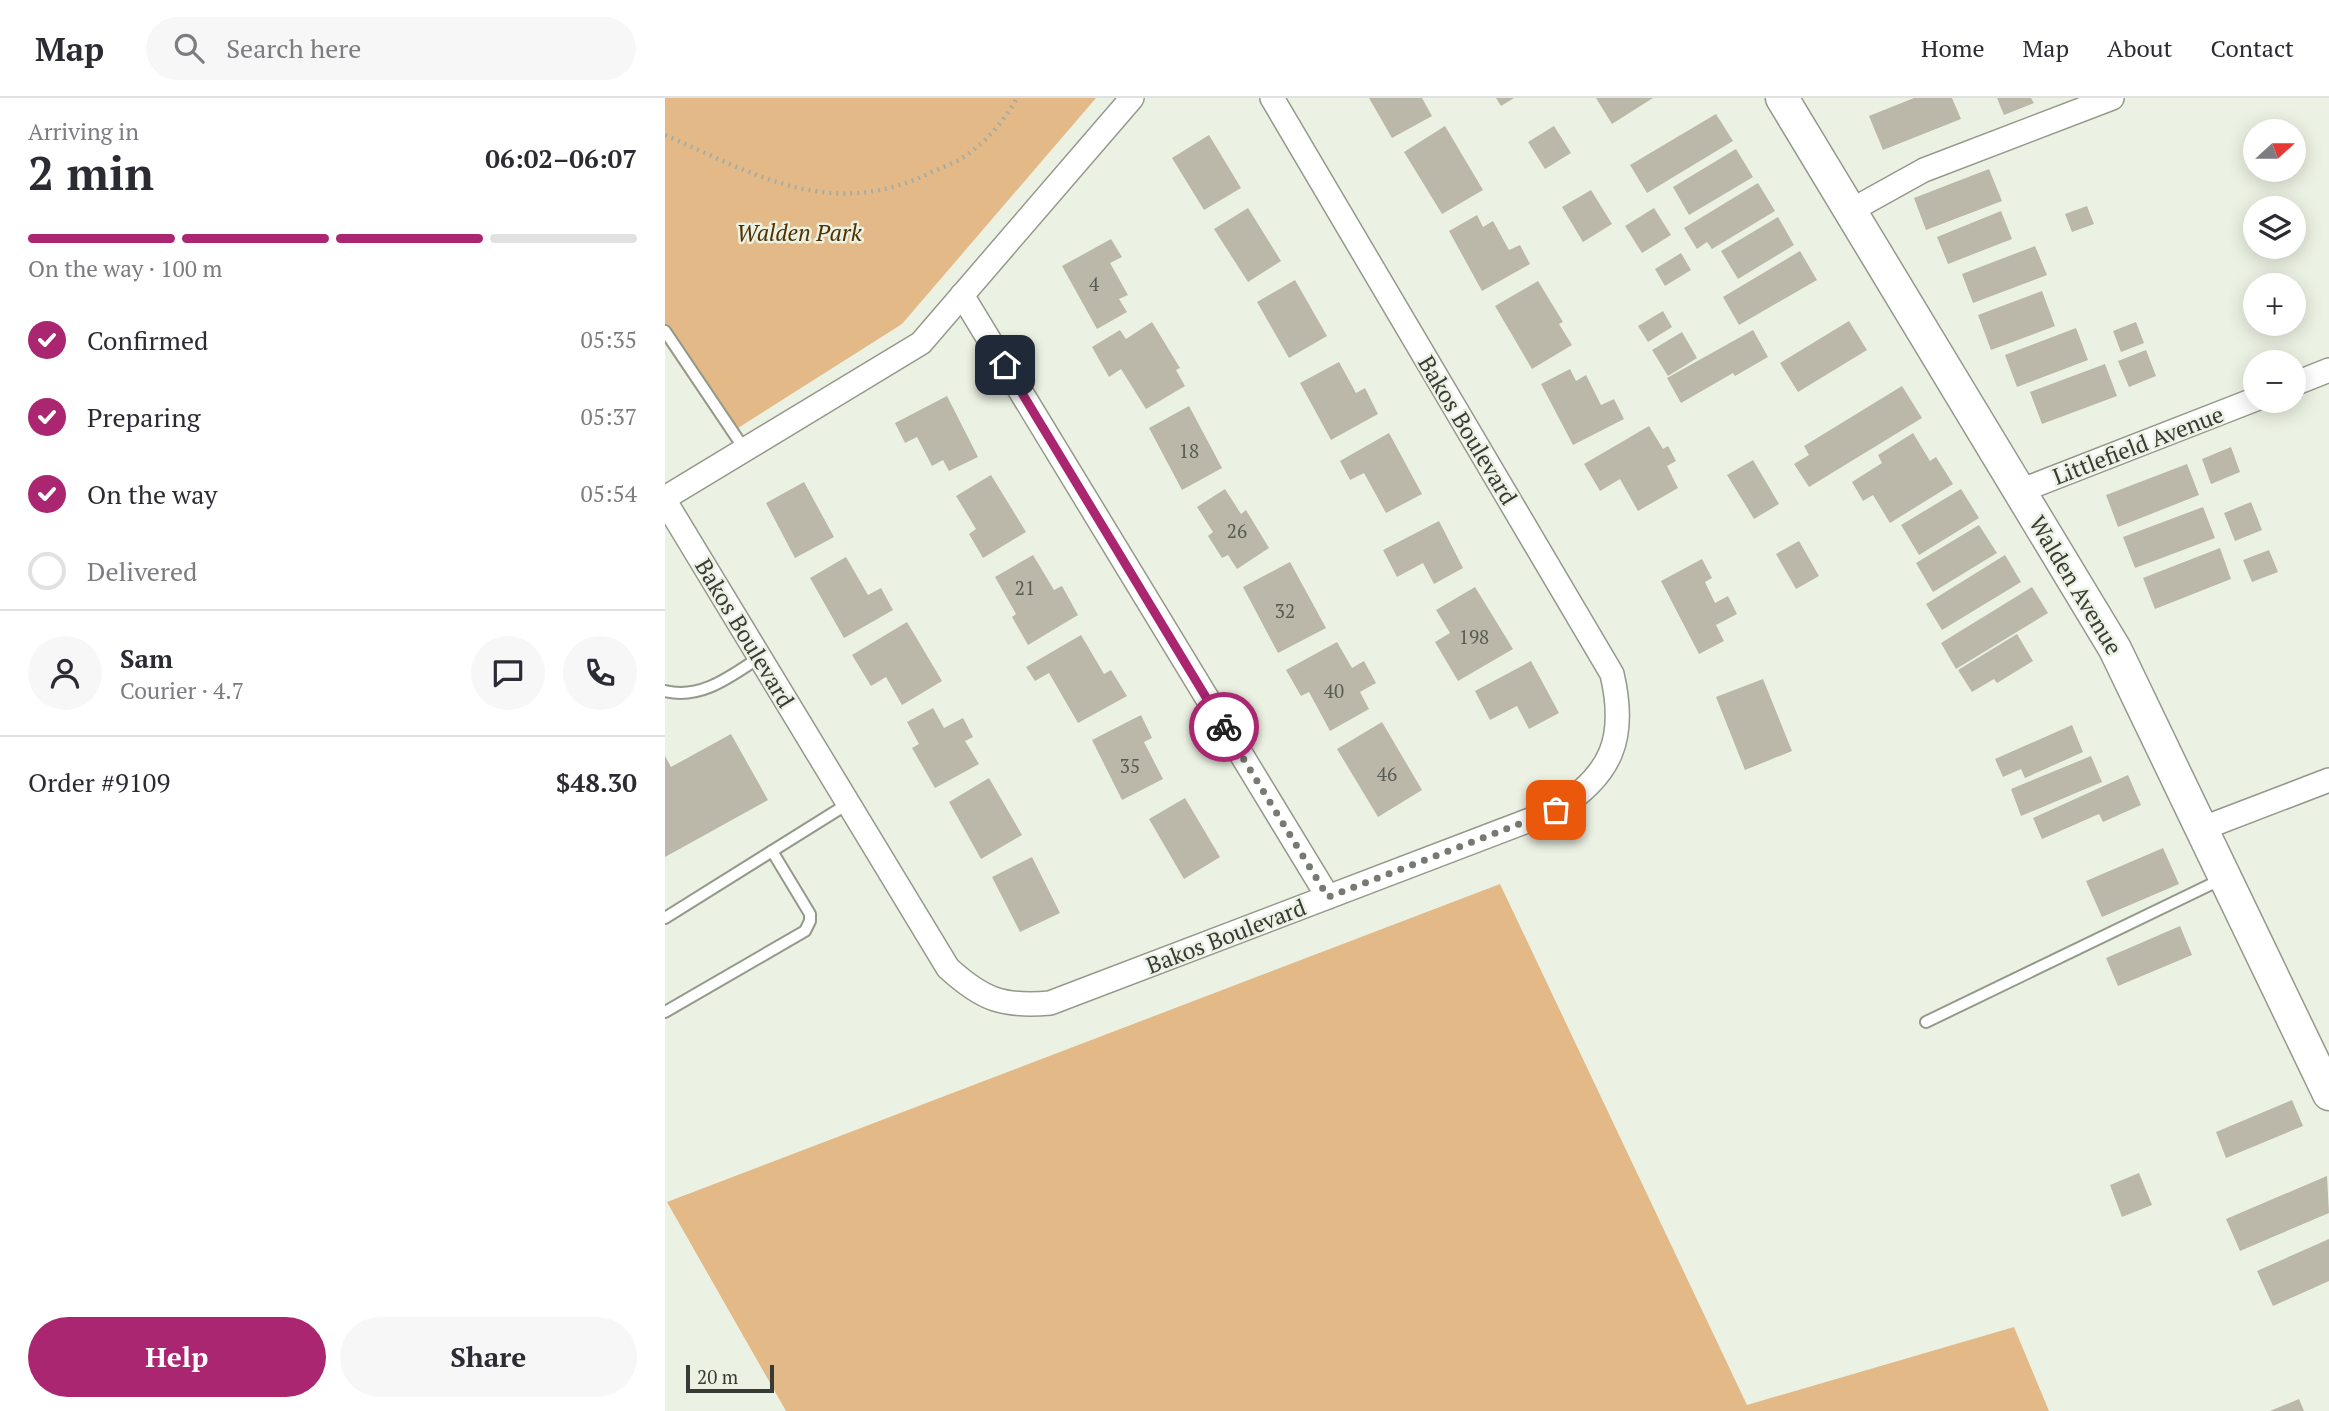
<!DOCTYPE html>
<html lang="en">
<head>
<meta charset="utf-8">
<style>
  body { margin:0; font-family:"PT Serif",serif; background:#f7f7f7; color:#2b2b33; height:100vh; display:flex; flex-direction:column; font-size:26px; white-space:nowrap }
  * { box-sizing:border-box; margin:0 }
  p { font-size:23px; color:#7c7c81 }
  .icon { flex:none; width:38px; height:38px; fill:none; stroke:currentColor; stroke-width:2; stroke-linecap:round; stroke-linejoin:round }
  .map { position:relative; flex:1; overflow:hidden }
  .panel { display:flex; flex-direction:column; background:#fff; width:665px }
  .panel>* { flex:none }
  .needle { width:46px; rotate:69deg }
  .fabs { position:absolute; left:1578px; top:21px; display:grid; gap:14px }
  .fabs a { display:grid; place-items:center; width:63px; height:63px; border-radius:50%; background:#fff; box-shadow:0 4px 18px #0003; font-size:35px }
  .scale { position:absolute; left:21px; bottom:18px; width:88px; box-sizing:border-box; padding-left:7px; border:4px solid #383a35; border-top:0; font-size:19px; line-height:24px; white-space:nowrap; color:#383a35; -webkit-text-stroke:5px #ecf2e3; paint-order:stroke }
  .pin { position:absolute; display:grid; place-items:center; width:60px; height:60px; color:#fff; margin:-30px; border-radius:14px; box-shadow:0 4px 10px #0006 }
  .courier { position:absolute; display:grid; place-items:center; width:70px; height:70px; margin:-35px; border:5px solid #aa2670; border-radius:50%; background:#fff; color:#222; box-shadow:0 2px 9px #0007 }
  .headline em { font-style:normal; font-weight:600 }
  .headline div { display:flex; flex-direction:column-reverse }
  .headline { display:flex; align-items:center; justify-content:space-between; height:119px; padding:0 28px }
  h1 { font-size:46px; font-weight:600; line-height:52px }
  .bar { display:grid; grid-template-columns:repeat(4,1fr); gap:10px 7px; align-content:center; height:84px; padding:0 28px }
  .bar i { height:9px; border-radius:5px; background:#e1e1e2 }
  .bar .current { background:#aa2670 }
  .bar p { grid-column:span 4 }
  .line { display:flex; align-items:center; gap:18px; padding:0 28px; border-top:2px solid #e1e1e2 }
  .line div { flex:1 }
  .round { display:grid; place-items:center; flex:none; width:74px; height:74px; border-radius:37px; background:#f7f7f7 }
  ol { padding:0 28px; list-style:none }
  li { display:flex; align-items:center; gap:21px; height:77px }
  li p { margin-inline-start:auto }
  li .icon { padding:7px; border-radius:50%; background:#aa2670; color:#fff; stroke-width:4 }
  li:last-child { color:#7c7c81 }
  li i { width:38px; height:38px; border:4px solid #e1e1e2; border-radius:50% }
  .action { display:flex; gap:14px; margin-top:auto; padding:14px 28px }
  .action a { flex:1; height:80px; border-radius:42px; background:#aa2670; color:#fff; font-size:28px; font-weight:600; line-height:80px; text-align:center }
  .action a+a { background:#f7f7f7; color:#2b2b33 }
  header { display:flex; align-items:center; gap:42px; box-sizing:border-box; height:98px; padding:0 35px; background:#fff; border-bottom:2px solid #e1e1e2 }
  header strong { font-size:33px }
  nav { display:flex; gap:38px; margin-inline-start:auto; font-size:24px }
  .search { width:490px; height:63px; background:#f7f7f7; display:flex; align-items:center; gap:18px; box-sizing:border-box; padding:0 24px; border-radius:38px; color:#7c7c81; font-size:26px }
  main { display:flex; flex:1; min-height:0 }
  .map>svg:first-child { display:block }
  .green { fill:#e3b987 }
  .building { fill:#bbb8aa }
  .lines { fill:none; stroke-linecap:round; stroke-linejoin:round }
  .service-casing { stroke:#94998b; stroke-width:14 }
  .minor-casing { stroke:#94998b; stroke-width:26 }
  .secondary-casing { stroke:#94998b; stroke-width:35 }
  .path { stroke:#a8ada2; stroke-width:4.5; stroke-dasharray:2 5; stroke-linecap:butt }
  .service { stroke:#fff; stroke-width:10 }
  .minor { stroke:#fff; stroke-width:23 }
  .secondary { stroke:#fff; stroke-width:32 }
  .done { stroke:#777a72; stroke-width:7; stroke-dasharray:0 12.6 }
  .route { stroke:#aa2670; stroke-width:9 }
  .labels { text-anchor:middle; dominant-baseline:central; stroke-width:5; stroke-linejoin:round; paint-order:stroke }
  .number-label { font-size:19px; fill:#595a52 }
  .park-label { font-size:23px; font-style:italic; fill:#513100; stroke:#ecf2e3 }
  .street-label { font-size:23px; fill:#383a35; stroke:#ecf2e3 }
</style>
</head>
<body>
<header>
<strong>Map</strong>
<div class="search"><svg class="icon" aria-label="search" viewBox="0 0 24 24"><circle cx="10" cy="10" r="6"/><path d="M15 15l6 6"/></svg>Search here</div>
<nav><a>Home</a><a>Map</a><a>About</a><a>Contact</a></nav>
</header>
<main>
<section class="panel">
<div class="headline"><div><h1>2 min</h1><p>Arriving in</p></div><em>06:02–06:07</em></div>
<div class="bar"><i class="current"></i><i class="current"></i><i class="current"></i><i></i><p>On the way · 100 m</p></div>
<ol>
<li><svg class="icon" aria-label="check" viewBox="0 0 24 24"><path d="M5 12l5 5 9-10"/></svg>Confirmed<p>05:35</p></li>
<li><svg class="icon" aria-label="check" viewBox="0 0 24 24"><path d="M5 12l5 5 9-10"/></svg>Preparing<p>05:37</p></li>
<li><svg class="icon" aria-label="check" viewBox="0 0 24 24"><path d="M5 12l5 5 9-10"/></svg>On the way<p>05:54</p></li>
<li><i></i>Delivered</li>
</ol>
<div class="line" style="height:126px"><a class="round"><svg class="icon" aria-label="person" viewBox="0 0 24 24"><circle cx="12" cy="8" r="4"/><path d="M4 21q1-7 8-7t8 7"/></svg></a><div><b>Sam</b><p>Courier · 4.7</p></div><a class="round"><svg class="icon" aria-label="chat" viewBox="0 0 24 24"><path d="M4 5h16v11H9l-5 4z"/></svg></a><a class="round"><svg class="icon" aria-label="phone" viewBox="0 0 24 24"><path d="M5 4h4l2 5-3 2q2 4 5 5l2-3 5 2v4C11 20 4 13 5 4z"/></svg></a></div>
<div class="line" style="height:91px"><div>Order #9109</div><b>$48.30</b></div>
<div class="action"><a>Help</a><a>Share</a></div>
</section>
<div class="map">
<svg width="1664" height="1313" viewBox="0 0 1664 1313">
  <rect width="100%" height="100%" fill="#ecf2e3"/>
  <g class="green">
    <path d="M0,0H431L237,226L62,337L0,246Z"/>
    <path d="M835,786L1082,1307L1349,1229L1384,1313H121L2,1104Z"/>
  </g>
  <g class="building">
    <path d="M704,0H757L767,18L727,40Z"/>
    <path d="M831,0H849L836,8Z"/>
    <path d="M931,0H988L947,26Z"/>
    <path d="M1249,0H1287L1296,21L1218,52L1204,18Z"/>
    <path d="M1332,0H1366L1369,5L1339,17Z"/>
    <path d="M1051,16L1068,43L982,95L965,67Z"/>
    <path d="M780,28L818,92L777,116L739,54Z"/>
    <path d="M889,28L906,55L880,71L863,44Z"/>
    <path d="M544,37L576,90L539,112L507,60Z"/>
    <path d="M1071,51L1088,79L1024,117L1008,89Z"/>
    <path d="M1324,71L1337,103L1261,132L1249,100Z"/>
    <path d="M1093,85L1110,113L1047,151L1042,144L1032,151L1019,130Z"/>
    <path d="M926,92L947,126L918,144L897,109Z"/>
    <path d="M1422,108L1429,126L1407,134L1400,116Z"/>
    <path d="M583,110L616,163L583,184L549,131Z"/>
    <path d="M989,110L1006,137L977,155L960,128Z"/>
    <path d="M1336,113L1347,141L1283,166L1272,139Z"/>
    <path d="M812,117L818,129L828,123L844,152L855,147L865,166L817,193L784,133Z"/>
    <path d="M1113,119L1129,147L1073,181L1056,153Z"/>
    <path d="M446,141L457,159L445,165L463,197L454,201L462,214L432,231L397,168Z"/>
    <path d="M1370,148L1382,177L1308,205L1297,176Z"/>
    <path d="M1135,153L1152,182L1074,227L1058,199Z"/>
    <path d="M1016,155L1026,172L1000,188L990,171Z"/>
    <path d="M630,182L662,238L624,260L592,204Z"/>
    <path d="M873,183L898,224L894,226L907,247L867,271L830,208Z"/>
    <path d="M1377,193L1390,228L1326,252L1313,217Z"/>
    <path d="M998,213L1007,229L983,244L973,228Z"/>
    <path d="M1184,223L1202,252L1133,294L1115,265Z"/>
    <path d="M487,224L515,270L511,272L520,288L481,311L456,271L444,279L427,249L455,232L461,241Z"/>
    <path d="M1471,224L1479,245L1456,254L1448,233Z"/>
    <path d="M1411,230L1423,262L1352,289L1340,257Z"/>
    <path d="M1088,232L1103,259L1070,278L1068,275L1016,305L1002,280Z"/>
    <path d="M1017,234L1032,260L1003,278L987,252Z"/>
    <path d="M1481,252L1491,278L1464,289L1453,263Z"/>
    <path d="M674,264L691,295L700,290L713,316L666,342L635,285Z"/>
    <path d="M1440,266L1452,298L1377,326L1365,294Z"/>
    <path d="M905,271L911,283L921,277L936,307L949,301L959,321L908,347L876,286Z"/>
    <path d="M1237,288L1257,320L1144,389L1129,366L1144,357L1139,348Z"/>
    <path d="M282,298L313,359L284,373L278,362L267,368L252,339L240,345L230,325Z"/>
    <path d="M524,308L557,370L517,392L484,330Z"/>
    <path d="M984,328L998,351L1003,348L1011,363L1002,368L1013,390L973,413L955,381L935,393L919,366Z"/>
    <path d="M724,335L757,396L721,415L699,375L685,382L675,363Z"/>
    <path d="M1248,335L1265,363L1271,359L1288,386L1225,425L1208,397L1198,403L1187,384L1217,365L1213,357Z"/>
    <path d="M1566,349L1575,374L1546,386L1537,361Z"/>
    <path d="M1088,362L1114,406L1089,421L1062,377Z"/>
    <path d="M1522,366L1534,397L1453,429L1441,397Z"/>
    <path d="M326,377L361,434L318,460L304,436L311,431L291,398Z"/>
    <path d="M139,384L169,439L130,460L101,405Z"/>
    <path d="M560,391L576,416L581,412L604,450L572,471L563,457L557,460L543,438L548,434L532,409Z"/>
    <path d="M1296,391L1314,420L1254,457L1236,427Z"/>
    <path d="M1586,404L1597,432L1570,443L1559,415Z"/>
    <path d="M1538,409L1550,440L1470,470L1458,439Z"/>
    <path d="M774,423L798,470L769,486L758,465L732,479L718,452Z"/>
    <path d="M1314,427L1332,455L1268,494L1251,465Z"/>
    <path d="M1134,443L1154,478L1131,491L1111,456Z"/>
    <path d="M1555,450L1566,481L1490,511L1478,480Z"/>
    <path d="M1604,452L1613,474L1587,484L1578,462Z"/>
    <path d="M368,457L389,492L397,488L413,517L363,547L347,519L351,516L330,479Z"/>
    <path d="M1340,457L1356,484L1277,532L1261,506Z"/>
    <path d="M181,459L203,497L216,490L228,512L179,540L145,480Z"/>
    <path d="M1037,461L1047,480L1040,484L1050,505L1063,498L1072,516L1051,527L1059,543L1034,556L996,483Z"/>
    <path d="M625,464L661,530L613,555L578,489Z"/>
    <path d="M810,489L848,551L793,583L770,544L785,535L771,512Z"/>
    <path d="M1367,489L1383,515L1291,571L1276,545Z"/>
    <path d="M242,524L277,583L237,607L221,579L206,588L187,557Z"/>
    <path d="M1352,536L1368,563L1332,585L1329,581L1307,594L1293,572Z"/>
    <path d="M416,537L439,576L446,572L462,598L413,625L384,575L370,583L361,569Z"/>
    <path d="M672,544L687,570L699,563L711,585L695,594L704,611L665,633L644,594L636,598L621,572Z"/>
    <path d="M866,563L894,615L864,631L852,608L825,622L810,593Z"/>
    <path d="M1098,581L1127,653L1080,672L1051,599Z"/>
    <path d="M268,610L279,630L298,620L308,639L300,643L314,666L270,690L247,650L254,646L242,624Z"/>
    <path d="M476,617L487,640L479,644L498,681L457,702L427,642Z"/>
    <path d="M717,624L757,692L713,719L672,651Z"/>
    <path d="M1407,627L1418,654L1360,680L1356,671L1338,679L1330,661Z"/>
    <path d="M66,636L103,702L0,759V658L6,669Z"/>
    <path d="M1426,658L1437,684L1356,718L1346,691Z"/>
    <path d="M1463,677L1476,707L1438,724L1434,716L1377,741L1368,720Z"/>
    <path d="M324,680L357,737L316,761L284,704Z"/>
    <path d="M520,700L555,759L519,781L484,721Z"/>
    <path d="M1498,750L1514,786L1437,819L1421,783Z"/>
    <path d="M367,759L395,815L355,834L327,779Z"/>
    <path d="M1515,828L1527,857L1453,888L1441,860Z"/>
    <path d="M1627,1002L1638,1028L1561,1060L1551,1034Z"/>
    <path d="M1474,1075L1487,1107L1457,1119L1445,1087Z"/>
    <path d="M1662,1078L1664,1115L1575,1153L1561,1121Z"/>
    <path d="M1664,1141V1183L1608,1208L1592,1173Z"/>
    <path d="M1634,1301L1639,1313H1605Z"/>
  </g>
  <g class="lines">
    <g class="service-casing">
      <g id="service">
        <path d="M0,233L80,352"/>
        <path d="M0,593C36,602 66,578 95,559"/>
        <path d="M0,820L184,705"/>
        <path d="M0,914L140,833L145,823V816L107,753"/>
        <path d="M1261,924L1557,781"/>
      </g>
    </g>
    <g class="minor-casing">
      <g id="minor">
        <path d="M1185,113L1259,72L1447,0"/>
        <path d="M297,197L663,799"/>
        <path d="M1629,286L1664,272"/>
        <path d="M1355,393L1591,301"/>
        <path d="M0,400L256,245L467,0"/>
        <path d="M0,403L283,870C318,902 338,909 385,905L891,712C947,677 962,640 947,576L607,0"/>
        <path d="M1536,731L1664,682"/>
      </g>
    </g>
    <g class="secondary-casing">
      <path id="secondary" d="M1117,0L1450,551L1664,996"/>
    </g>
    <path class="path" d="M0,37C94,78 167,124 269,73C280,68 293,64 303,56C323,42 340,21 352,0"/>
    <use href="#service" class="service"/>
    <use href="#minor" class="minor"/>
    <use href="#secondary" class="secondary"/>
  </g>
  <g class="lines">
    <path class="done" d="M559,629L663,799L891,712"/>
    <path class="route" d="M340,267L559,629"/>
  </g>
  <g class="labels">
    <g class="number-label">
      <text x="429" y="185">4</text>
      <text x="524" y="352">18</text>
      <text x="572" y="432">26</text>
      <text x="360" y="489">21</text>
      <text x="620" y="512">32</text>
      <text x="809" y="538">198</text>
      <text x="669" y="592">40</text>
      <text x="465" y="667">35</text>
      <text x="722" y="675">46</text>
    </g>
    <g class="park-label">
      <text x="134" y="134">Walden Park</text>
    </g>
    <g class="street-label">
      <text transform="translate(803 332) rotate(59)">Bakos Boulevard</text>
      <text transform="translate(1473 347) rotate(-21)">Littlefield Avenue</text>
      <text transform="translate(1411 487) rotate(59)">Walden Avenue</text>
      <text transform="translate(80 535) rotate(59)">Bakos Boulevard</text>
      <text transform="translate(561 838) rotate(-21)">Bakos Boulevard</text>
    </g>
  </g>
</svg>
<div class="fabs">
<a><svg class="needle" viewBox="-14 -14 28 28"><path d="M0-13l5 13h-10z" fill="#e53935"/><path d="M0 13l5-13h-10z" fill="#7c7c81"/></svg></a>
<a><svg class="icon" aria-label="layers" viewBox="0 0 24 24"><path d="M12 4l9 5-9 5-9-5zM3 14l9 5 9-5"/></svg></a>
<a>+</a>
<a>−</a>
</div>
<div class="scale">20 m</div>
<div class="pin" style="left:891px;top:712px;background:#ea580c"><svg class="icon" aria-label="bag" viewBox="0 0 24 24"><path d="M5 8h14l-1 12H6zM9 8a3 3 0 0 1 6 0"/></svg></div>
<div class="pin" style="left:340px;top:267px;background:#1f2937"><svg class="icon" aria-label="home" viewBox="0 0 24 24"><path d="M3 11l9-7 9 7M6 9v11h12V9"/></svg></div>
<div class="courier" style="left:559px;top:629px"><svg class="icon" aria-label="bike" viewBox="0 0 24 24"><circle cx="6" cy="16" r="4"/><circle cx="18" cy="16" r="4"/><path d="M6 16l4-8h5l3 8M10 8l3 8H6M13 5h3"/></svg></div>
</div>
</main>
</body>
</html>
